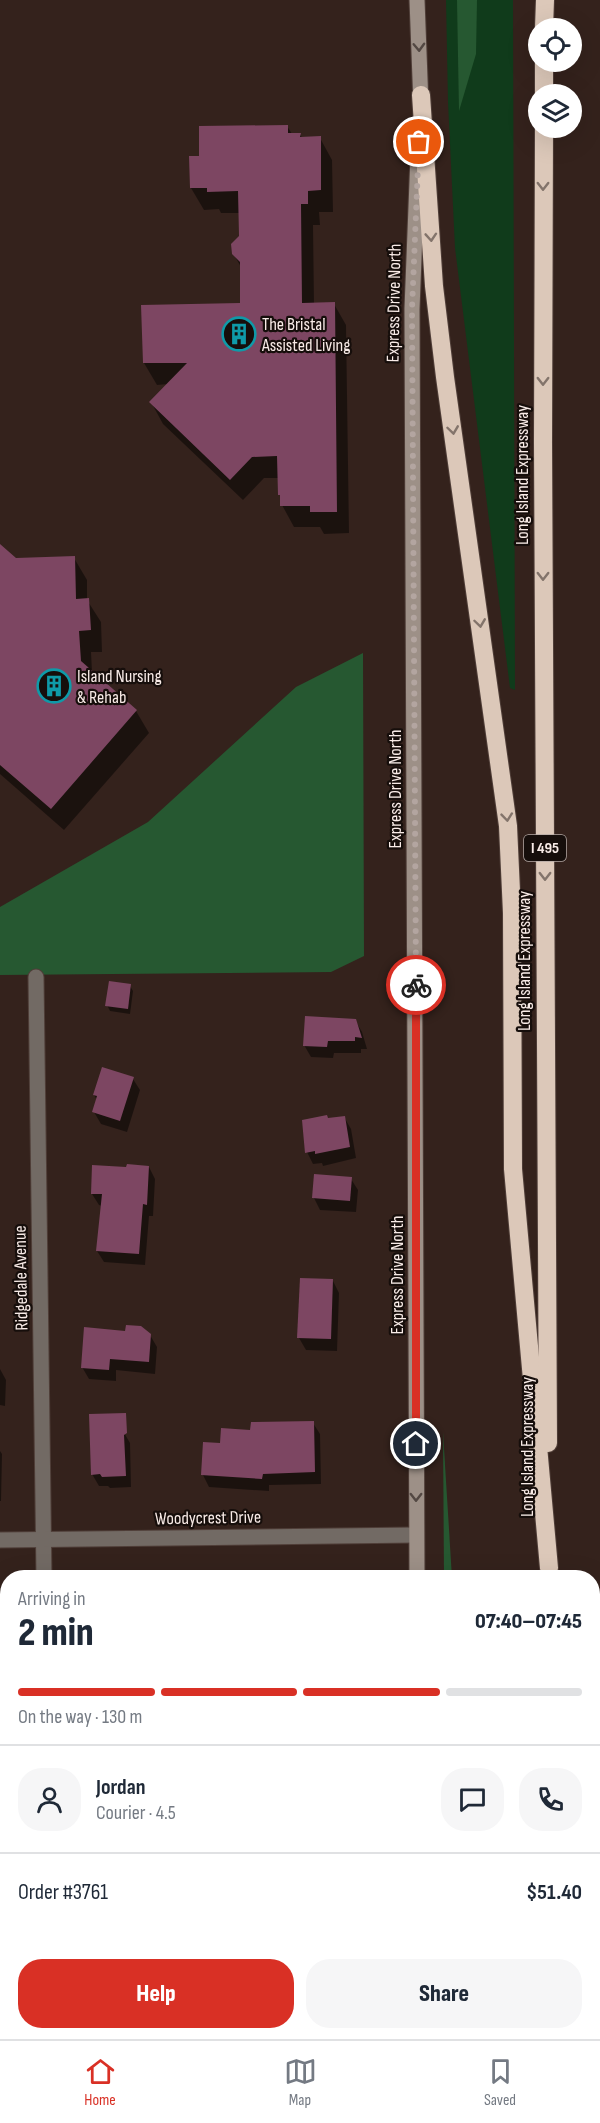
<!DOCTYPE html>
<html lang="en">
<head>
<meta charset="utf-8">
<style>
  body { margin:0; font-family:"Sofia Sans Condensed",sans-serif; background:#f6f6f7; color:#1f2937; height:100vh; display:flex; flex-direction:column; font-size:22px; white-space:nowrap }
  * { box-sizing:border-box; margin:0 }
  p { font-size:20px; color:#747a83 }
  .icon { flex:none; width:33px; height:33px; fill:none; stroke:currentColor; stroke-width:2; stroke-linecap:round; stroke-linejoin:round }
  .map { position:relative; flex:1; overflow:hidden }
  .drawer { position:absolute; left:0px; top:1570px; width:600px; height:470px; display:flex; flex-direction:column; background:#fff; border-radius:24px 24px 0 0; box-shadow:0 6px 24px #0002 }
  .drawer>* { flex:none }
  .tools { position:absolute; left:528px; top:18px; display:grid; gap:12px }
  .tools a { display:grid; place-items:center; width:54px; height:54px; border-radius:50%; background:#fff; box-shadow:0 6px 24px #0002; font-size:30px }
  .pin { position:absolute; display:grid; place-items:center; width:51px; height:51px; color:#fff; margin:-26px; border:3px solid #fff; border-radius:50%; box-shadow:0 2px 6px #0007 }
  .courier { position:absolute; display:grid; place-items:center; width:60px; height:60px; margin:-30px; border:4px solid #d93025; border-radius:50%; background:#fff; color:#222; box-shadow:0 2px 8px #0007 }
  .head em { font-style:normal; font-weight:800 }
  .head div { display:flex; flex-direction:column-reverse }
  .head { display:flex; align-items:center; justify-content:space-between; height:102px; padding:0 18px }
  h1 { font-size:39px; font-weight:800; line-height:45px }
  .bar { display:grid; grid-template-columns:repeat(4,1fr); gap:9px 6px; align-content:center; height:72px; padding:0 18px }
  .bar i { height:8px; border-radius:4px; background:#e0e1e3 }
  .bar .current { background:#d93025 }
  .bar p { grid-column:span 4 }
  .line { display:flex; align-items:center; gap:15px; padding:0 18px; border-top:2px solid #e0e1e3 }
  .line div { flex:1 }
  .round { display:grid; place-items:center; flex:none; width:63px; height:63px; border-radius:24px; background:#f6f6f7 }
  .button { display:flex; gap:12px; margin-top:auto; padding:12px 18px }
  .button a { flex:1; height:69px; border-radius:24px; background:#d93025; color:#fff; font-size:24px; font-weight:800; line-height:69px; text-align:center }
  .button a+a { background:#f6f6f7; color:#1f2937 }
  .tabs { display:flex; justify-content:space-around; align-items:center; height:84px; border-top:2px solid #e0e1e3; background:#fff; font-size:16px; color:#747a83 }
  .tabs a { display:grid; justify-items:center; gap:3px }
  .tabs .current { color:#d93025 }
  .map>svg:first-child { display:block }
  .green { fill:#103b1b }
  .forest { fill:#265831 }
  .shadow { fill:#0007 }
  .building { fill:#7d4662 }
  .lines { fill:none; stroke-linecap:round; stroke-linejoin:round }
  .street-casing { stroke:#4f3e38; stroke-width:17 }
  .secondary-casing { stroke:#4f3e38; stroke-width:17 }
  .highway-casing { stroke:#4f3e38; stroke-width:20 }
  .street { stroke:#726a64; stroke-width:15 }
  .secondary { stroke:#9d9087; stroke-width:15 }
  .highway { stroke:#dcc8b9; stroke-width:18 }
  .oneway { stroke:#534843 }
  .oneway2 { stroke:#83746b }
  .done { stroke:#b3a5a0; stroke-width:6; stroke-dasharray:0 10.8 }
  .route { stroke:#d93025; stroke-width:8 }
  .labels { text-anchor:middle; dominant-baseline:central; stroke-width:4.5; stroke-linejoin:round; paint-order:stroke }
  .shield { fill:#160e0b; stroke:#b4a9a5; stroke-width:1.5 }
  .shield-label { font-size:16px; font-weight:bold; fill:#f8ebe7 }
  .street-label { font-size:18px; fill:#f8ebe7; stroke:#160e0b }
  .poi-label { font-size:18px; fill:#f8ebe7; stroke:#160e0b; text-anchor:start }
</style>
</head>
<body>
<div class="map">
<svg width="600" height="2039" viewBox="0 0 600 2039">
  <rect width="100%" height="100%" fill="#34221c"/>
  <path class="green" d="M446,0H513L515,690L510,688L455,248L448,102Z"/>
  <g class="forest">
    <path d="M457,0H477L476,54L459,111Z"/>
    <path d="M363,653L364,956L331,972L0,975V907L148,822L296,687Z"/>
    <path d="M443,1432L452,1578H444Z"/>
    <rect x="446" y="2033" width="23" height="6"/>
  </g>
  <g class="shadow">
    <path d="M287,126L292,134H300L302,138H320L332,160L333,212H319L320,225H313L314,304H334L346,325L349,533L324,534L320,527H294L282,505L279,478H264L243,500L163,424L151,402L168,384L157,385L144,363L242,304L241,267L233,253L241,237L240,213H221L219,209L204,210L191,188L201,157Z"/>
    <path d="M0,546L16,560L74,558L87,580V600L101,622L102,652H91L92,672L136,711L149,733L64,830L0,774Z"/>
    <path d="M130,986L133,991L130,1014L110,1011L107,1005Z"/>
    <path d="M355,1020L362,1032L367,1049H361V1053H334L333,1058L311,1057L304,1045Z"/>
    <path d="M133,1079L140,1090L127,1132L101,1124L94,1112L97,1100L94,1095Z"/>
    <path d="M344,1117L351,1129L356,1158L323,1166L322,1163L313,1164L307,1152L328,1120Z"/>
    <path d="M149,1167L155,1179L153,1216H149L145,1265L104,1262L97,1251L102,1206L99,1205L92,1194L128,1168Z"/>
    <path d="M351,1179L358,1190L356,1212L320,1210L314,1198Z"/>
    <path d="M333,1281L339,1293L337,1351L306,1350L299,1338Z"/>
    <path d="M150,1335L157,1347L155,1374L116,1370V1381L89,1379L82,1367Z"/>
    <path d="M0,1369L6,1380L5,1406L0,1405Z"/>
    <path d="M313,1423L320,1434L321,1484L269,1485V1491L209,1487L203,1475L221,1445L251,1431Z"/>
    <path d="M123,1431L130,1443L131,1487L110,1488L108,1486H99L92,1474Z"/>
    <path d="M0,1451L2,1454L1,1501H0Z"/>
    <path d="M100,2032H223L224,2039H100Z"/>
    <path d="M313,2032H344L343,2039H313Z"/>
  </g>
  <g class="building">
    <path d="M288,125V133H301L300,137L321,136V190L308,191V204H301L302,303L335,302L337,512H310V506H280V495H278L277,456L252,457L230,480L149,402L187,363H143L141,305L240,303V262L232,254L231,244L239,236L238,191L207,192V188H190L189,156H199V126Z"/>
    <path d="M0,544L16,558L75,556L76,599L89,598L91,630L79,631L81,661L137,710L51,809L0,765Z"/>
    <path d="M109,981L131,984L128,1009L105,1006Z"/>
    <path d="M305,1016L356,1019L362,1038L355,1037V1041H328L327,1047L303,1046Z"/>
    <path d="M102,1067L134,1077L120,1121L92,1112L97,1096L93,1095Z"/>
    <path d="M327,1115L328,1118L345,1116L350,1147L315,1154V1151L305,1153L302,1120Z"/>
    <path d="M127,1164L149,1166L147,1205L143,1204L139,1254L96,1251L102,1194H91L92,1165L126,1167Z"/>
    <path d="M314,1174L352,1177L350,1201L312,1198Z"/>
    <path d="M300,1278L333,1279L331,1339L297,1338Z"/>
    <path d="M126,1325L141,1326L151,1334L149,1362L110,1359L109,1370L81,1368L84,1327L125,1331Z"/>
    <path d="M126,1413L127,1433L124,1435L126,1476L102,1477L100,1474L91,1475L89,1414Z"/>
    <path d="M314,1421L315,1472L263,1474L262,1479L201,1475L203,1442L220,1443L221,1428L250,1430L251,1422Z"/>
  </g>
  <g class="lines">
    <g class="street-casing">
      <g id="street">
        <path d="M36,977L44,1578"/>
        <path d="M0,1540L416,1535"/>
        <path d="M47,2032V2039"/>
      </g>
    </g>
    <g class="secondary-casing">
      <g id="secondary">
        <path d="M417,0L421,105"/>
        <path d="M417,1578L412,309L418,156"/>
        <path d="M420,2032V2039"/>
      </g>
    </g>
    <g class="highway-casing">
      <g id="highway">
        <path d="M544,28L545,0"/>
        <path d="M544,94V62"/>
        <path d="M421,95L434,286L445,377L508,826L512,913L513,1169L549,1568"/>
        <path d="M544,128L543,443L548,1443"/>
        <path d="M552,2032V2039"/>
      </g>
    </g>
    <use href="#street" class="street"/>
    <use href="#secondary" class="secondary"/>
    <use href="#highway" class="highway"/>
  </g>
  <defs><path id="oneway-chevron" d="M-2-3.5L2.5 0L-2 3.5" fill="none" stroke-width="1.6" stroke-linecap="round" stroke-linejoin="round" transform="scale(1.5)"/></defs>
  <g class="oneway">
    <use href="#oneway-chevron" transform="translate(419 47) rotate(88)"/>
    <use href="#oneway-chevron" transform="translate(416 1497) rotate(90)"/>
  </g>
  <g class="oneway2">
    <use href="#oneway-chevron" transform="translate(543 186) rotate(90)"/>
    <use href="#oneway-chevron" transform="translate(431 237) rotate(86)"/>
    <use href="#oneway-chevron" transform="translate(543 381) rotate(90)"/>
    <use href="#oneway-chevron" transform="translate(453 430) rotate(82)"/>
    <use href="#oneway-chevron" transform="translate(543 576) rotate(90)"/>
    <use href="#oneway-chevron" transform="translate(480 623) rotate(82)"/>
    <use href="#oneway-chevron" transform="translate(507 817) rotate(84)"/>
    <use href="#oneway-chevron" transform="translate(545 876) rotate(90)"/>
  </g>
  <g class="lines">
    <path class="done" d="M416,985L412,309L419,142"/>
    <path class="route" d="M416,985V1444"/>
  </g>
  <defs>
    <g id="building-ring" transform="scale(1.725)"><circle r="9.5" fill="#160e0b" stroke="#0f9aa8" stroke-width="1.5"/><path d="M-4-6H4V6H1V3H-1V6H-4ZM-2.5-4.3h1.7v1.8h-1.7ZM.8-4.3h1.7v1.8H.8ZM-2.5-1h1.7V.8h-1.7ZM.8-1h1.7V.8H.8Z" fill="#0f9aa8"/></g>
  </defs>
  <g fill-rule="evenodd">
    <use href="#building-ring" x="239" y="334"/>
    <use href="#building-ring" x="54" y="686"/>
  </g>
  <g class="labels">
    <rect class="shield" x="524" y="835" width="42" height="26" rx="4.5"/>
    <g class="shield-label">
      <text x="545" y="848">I 495</text>
    </g>
    <g class="street-label">
      <text transform="translate(394 303) rotate(-89)">Express Drive North</text>
      <text transform="translate(522 475) rotate(-90)">Long Island Expressway</text>
      <text transform="translate(395 789) rotate(-90)">Express Drive North</text>
      <text transform="translate(524 961) rotate(-90)">Long Island Expressway</text>
      <text transform="translate(397 1275) rotate(-90)">Express Drive North</text>
      <text transform="translate(21 1278) rotate(-91)">Ridgedale Avenue</text>
      <text transform="translate(527 1447) rotate(-90)">Long Island Expressway</text>
      <text transform="translate(208 1518) rotate(-1)">Woodycrest Drive</text>
    </g>
    <g class="poi-label">
      <text x="262" y="324">The Bristal<tspan x="262" dy="21">Assisted Living</tspan></text>
      <text x="77" y="676">Island Nursing<tspan x="77" dy="21">&amp; Rehab</tspan></text>
    </g>
  </g>
</svg>
<div class="tools">
<a><svg class="icon" aria-label="locate" viewBox="0 0 24 24"><circle cx="12" cy="12" r="6"/><path d="M12 2v4M12 18v4M2 12h4M18 12h4"/></svg></a>
<a><svg class="icon" aria-label="layers" viewBox="0 0 24 24"><path d="M12 4l9 5-9 5-9-5zM3 14l9 5 9-5"/></svg></a>
</div>
<div class="pin" style="left:419px;top:142px;background:#ea580c"><svg class="icon" aria-label="bag" viewBox="0 0 24 24"><path d="M5 8h14l-1 12H6zM9 8a3 3 0 0 1 6 0"/></svg></div>
<div class="pin" style="left:416px;top:1444px;background:#1f2937"><svg class="icon" aria-label="home" viewBox="0 0 24 24"><path d="M3 11l9-7 9 7M6 9v11h12V9"/></svg></div>
<div class="courier" style="left:416px;top:985px"><svg class="icon" aria-label="bike" viewBox="0 0 24 24"><circle cx="6" cy="16" r="4"/><circle cx="18" cy="16" r="4"/><path d="M6 16l4-8h5l3 8M10 8l3 8H6M13 5h3"/></svg></div>
<section class="drawer">
<div class="head"><div><h1>2 min</h1><p>Arriving in</p></div><em>07:40–07:45</em></div>
<div class="bar"><i class="current"></i><i class="current"></i><i class="current"></i><i></i><p>On the way · 130 m</p></div>
<div class="line" style="height:108px"><a class="round"><svg class="icon" aria-label="person" viewBox="0 0 24 24"><circle cx="12" cy="8" r="4"/><path d="M4 21q1-7 8-7t8 7"/></svg></a><div><b>Jordan</b><p>Courier · 4.5</p></div><a class="round"><svg class="icon" aria-label="chat" viewBox="0 0 24 24"><path d="M4 5h16v11H9l-5 4z"/></svg></a><a class="round"><svg class="icon" aria-label="phone" viewBox="0 0 24 24"><path d="M5 4h4l2 5-3 2q2 4 5 5l2-3 5 2v4C11 20 4 13 5 4z"/></svg></a></div>
<div class="line" style="height:78px"><div>Order #3761</div><b>$51.40</b></div>
<div class="button"><a>Help</a><a>Share</a></div>
</section>
</div>
<nav class="tabs">
<a class="current"><svg class="icon" aria-label="home" viewBox="0 0 24 24"><path d="M3 11l9-7 9 7M6 9v11h12V9"/></svg>Home</a>
<a><svg class="icon" aria-label="map" viewBox="0 0 24 24"><path d="M3 6l6-2 6 2 6-2v14l-6 2-6-2-6 2zM9 4v14M15 6v14"/></svg>Map</a>
<a><svg class="icon" aria-label="saved" viewBox="0 0 24 24"><path d="M7 4h10v16l-5-4-5 4z"/></svg>Saved</a>
</nav>
</body>
</html>
